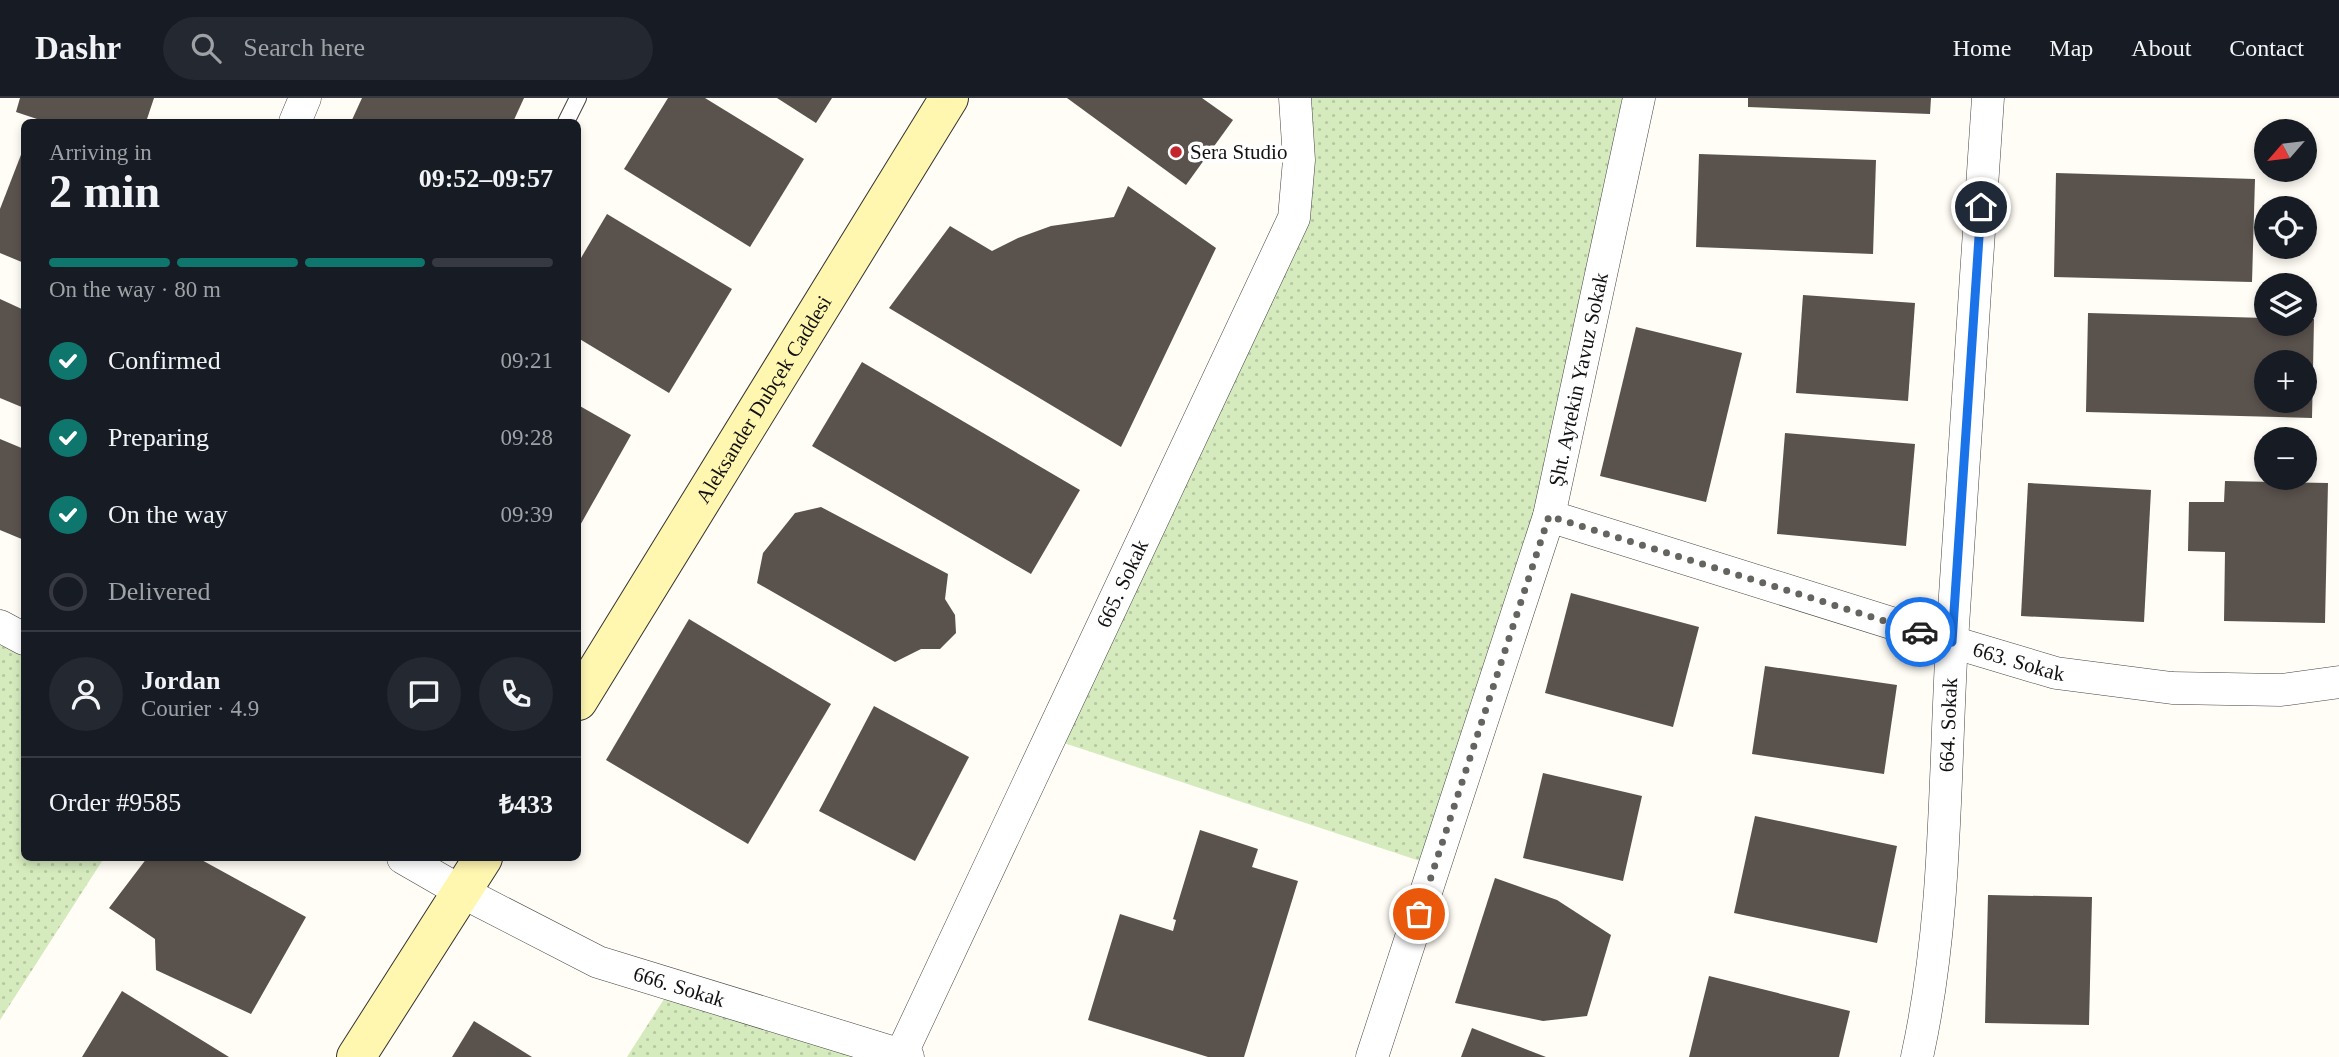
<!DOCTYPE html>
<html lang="en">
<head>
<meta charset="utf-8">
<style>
  body { margin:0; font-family:Georgia,serif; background:#242831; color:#f1f3f6; height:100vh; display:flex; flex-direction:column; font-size:26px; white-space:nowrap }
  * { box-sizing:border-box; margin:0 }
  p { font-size:23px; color:#9ea1a6 }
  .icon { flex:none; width:38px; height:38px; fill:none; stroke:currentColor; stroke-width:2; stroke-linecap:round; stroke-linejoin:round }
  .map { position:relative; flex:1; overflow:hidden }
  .details { position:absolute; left:21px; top:21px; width:560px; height:742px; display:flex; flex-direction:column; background:#171b24; border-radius:10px; box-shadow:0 4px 10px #0003 }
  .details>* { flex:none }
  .needle { width:46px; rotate:242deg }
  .controls { position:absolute; left:2254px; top:21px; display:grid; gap:14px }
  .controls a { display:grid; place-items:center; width:63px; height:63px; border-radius:50%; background:#171b24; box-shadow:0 4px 10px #0003; font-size:35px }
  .pin { position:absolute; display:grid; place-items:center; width:60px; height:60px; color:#fff; margin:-30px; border:4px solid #fff; border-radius:50%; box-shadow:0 2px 7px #0007 }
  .courier { position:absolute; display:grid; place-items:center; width:70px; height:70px; margin:-35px; border:5px solid #1a73e8; border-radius:50%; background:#fff; color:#222; box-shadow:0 2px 9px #0007 }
  .headline em { font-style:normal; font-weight:700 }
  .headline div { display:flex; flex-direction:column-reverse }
  .headline { display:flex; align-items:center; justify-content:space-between; height:119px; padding:0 28px }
  h1 { font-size:46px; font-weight:700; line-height:52px }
  .bar { display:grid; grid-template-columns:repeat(4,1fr); gap:10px 7px; align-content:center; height:84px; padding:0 28px }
  .bar i { height:9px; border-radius:5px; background:#363941 }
  .bar .current { background:#0f766e }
  .bar p { grid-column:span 4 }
  .line { display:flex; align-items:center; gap:18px; padding:0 28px; border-top:2px solid #363941 }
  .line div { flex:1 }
  .round { display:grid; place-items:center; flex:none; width:74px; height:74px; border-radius:37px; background:#242831 }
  ol { padding:0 28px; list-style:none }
  li { display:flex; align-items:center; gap:21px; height:77px }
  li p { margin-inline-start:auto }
  li .icon { padding:7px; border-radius:50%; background:#0f766e; color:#fff; stroke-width:4 }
  li:last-child { color:#9ea1a6 }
  li i { width:38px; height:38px; border:4px solid #363941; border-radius:50% }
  header { display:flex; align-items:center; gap:42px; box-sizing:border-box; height:98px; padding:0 35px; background:#171b24; border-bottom:2px solid #363941 }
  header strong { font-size:33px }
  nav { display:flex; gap:38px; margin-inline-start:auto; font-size:24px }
  .search { width:490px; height:63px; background:#242831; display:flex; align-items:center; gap:18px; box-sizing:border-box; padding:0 24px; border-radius:38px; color:#9ea1a6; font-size:26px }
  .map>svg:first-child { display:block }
  .grass { fill:url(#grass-dots) }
  .building { fill:#5a524d; fill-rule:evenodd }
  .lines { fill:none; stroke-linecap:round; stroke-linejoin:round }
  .lane-casing { stroke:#444; stroke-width:18 }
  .street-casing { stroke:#444; stroke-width:33 }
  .secondary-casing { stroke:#333; stroke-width:40 }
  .lane { stroke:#fff; stroke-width:16 }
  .street { stroke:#fff; stroke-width:32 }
  .secondary { stroke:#fff6b0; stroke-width:38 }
  .done { stroke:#646461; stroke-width:7; stroke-dasharray:0 12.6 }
  .route { stroke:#1a73e8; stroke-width:9 }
  .poi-dot { fill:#c4262e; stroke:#fff; stroke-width:2.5 }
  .labels { text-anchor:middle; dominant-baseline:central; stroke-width:7; stroke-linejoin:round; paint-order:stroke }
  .poi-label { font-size:21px; fill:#111; stroke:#fff; text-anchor:start }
  .street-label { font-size:21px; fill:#111; stroke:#fff }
</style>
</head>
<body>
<header>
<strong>Dashr</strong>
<div class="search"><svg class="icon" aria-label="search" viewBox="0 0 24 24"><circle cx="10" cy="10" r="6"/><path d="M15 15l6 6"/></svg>Search here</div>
<nav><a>Home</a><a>Map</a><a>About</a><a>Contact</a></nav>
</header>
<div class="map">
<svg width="2339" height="959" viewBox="0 0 2339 959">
  <defs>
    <pattern id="grass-dots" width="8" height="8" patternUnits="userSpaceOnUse" patternTransform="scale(1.75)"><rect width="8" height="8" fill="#d5ebbd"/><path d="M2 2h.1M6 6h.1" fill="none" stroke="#b6c8a1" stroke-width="1.8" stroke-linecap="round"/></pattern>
  </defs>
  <rect width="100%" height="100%" fill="#fffdf5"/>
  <g class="grass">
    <path d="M1295,0H1639L1549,418L1435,768L1049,640L1294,120Z"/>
    <path d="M0,528L24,541V760H104L0,922Z"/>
    <path d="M673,887L900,959H627Z"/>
  </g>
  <g class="building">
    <path d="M20,0H154L146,24H46L16,14Z"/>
    <path d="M362,0H524L513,24H351Z"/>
    <path d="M668,0H705L804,61L750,149L624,71Z"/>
    <path d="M777,0H832L816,25Z"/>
    <path d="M1067,0H1202L1233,22L1186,87Z"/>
    <path d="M1748,0H1931L1930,16L1748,9Z"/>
    <path d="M24,49V165L0,155V111Z"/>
    <path d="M1699,56L1876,62L1873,156L1696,149Z"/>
    <path d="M2056,75L2255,81L2252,184L2054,179Z"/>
    <path d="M1128,88L1216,150L1121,349L889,210L950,128L992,153L1018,140L1051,128L1114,119Z"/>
    <path d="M607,116L732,191L669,295L578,240V165Z"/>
    <path d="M1803,197L1915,205L1908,303L1796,295Z"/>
    <path d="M0,201L24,212V310L0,300Z"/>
    <path d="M2088,215L2266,220V226H2305V221H2314L2312,320L2086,314ZM2266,264H2305V303H2266Z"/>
    <path d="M1636,229L1742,255L1706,404L1600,378Z"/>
    <path d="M862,264L1080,392L1031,476L812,348Z"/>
    <path d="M578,307L631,337L578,431Z"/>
    <path d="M1785,335L1915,346L1906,448L1777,436Z"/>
    <path d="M0,341L24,351V442L0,432Z"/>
    <path d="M2225,383L2328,385L2325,525L2224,523L2225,454L2188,453L2189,404H2224Z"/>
    <path d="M2028,385L2151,392L2144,524L2021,518Z"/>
    <path d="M821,409L948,476L945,501L955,517L956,535L940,551H921L895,564L757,485L763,455L795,415Z"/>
    <path d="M1571,495L1699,529L1673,629L1545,595Z"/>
    <path d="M689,521L831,606L748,746L606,662Z"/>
    <path d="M1765,568L1897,587L1884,676L1752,656Z"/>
    <path d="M874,608L969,659L915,763L819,713Z"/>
    <path d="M1543,675L1642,698L1623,783L1523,760Z"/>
    <path d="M1755,718L1897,748L1877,845L1734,815Z"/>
    <path d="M1200,732L1258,751L1252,769L1298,783L1244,959H1208L1088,922L1120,816L1173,833L1176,822L1173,821Z"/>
    <path d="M147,760H198L306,819L251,916L156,872L155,841L109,810Z"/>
    <path d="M1495,780L1557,802L1611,837L1587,918L1543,923L1455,905Z"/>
    <path d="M1988,797L2092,799L2089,927L1985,925Z"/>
    <path d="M1709,878L1850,913L1839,959H1689Z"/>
    <path d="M122,893L229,959H82Z"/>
    <path d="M474,923L532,959H452Z"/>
    <path d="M1472,930L1546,959H1461Z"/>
  </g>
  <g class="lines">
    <g class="lane-casing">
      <path id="lane" d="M566,24L578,0"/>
    </g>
    <g class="street-casing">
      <g id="street">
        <path d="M295,24L305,0"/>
        <path id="s1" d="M1549,418L1952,544L2056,575L2172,590L2281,592L2339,584"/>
        <path d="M0,528L24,541"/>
        <path id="s2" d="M403,760L462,794L598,864L908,959"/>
        <path id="s3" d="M900,959L1294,120L1299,62L1295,0"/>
        <path id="s4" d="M1372,959L1549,418L1639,0"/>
        <path id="s5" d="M1917,959C1947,823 1944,682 1952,543C1963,362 1976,181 1988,0"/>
      </g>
    </g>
    <g class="secondary-casing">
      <g id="secondary">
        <path id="s6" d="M578,603L949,0"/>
        <path d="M356,959L483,760"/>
      </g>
    </g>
    <use href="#lane" class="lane"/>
    <use href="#street" class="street"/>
    <use href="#secondary" class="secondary"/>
  </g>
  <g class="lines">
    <path class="done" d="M1419,816L1549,418L1920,534"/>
    <path class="route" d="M1920,534L1952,544L1981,109"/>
  </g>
  <circle class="poi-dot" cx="1176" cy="54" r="7"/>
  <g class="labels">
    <g class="poi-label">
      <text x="1190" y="54">Sera Studio</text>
    </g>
    <g class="street-label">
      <text stroke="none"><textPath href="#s4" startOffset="709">Şht. Aytekin Yavuz Sokak</textPath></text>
      <text stroke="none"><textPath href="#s6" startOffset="354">Aleksander Dubçek Caddesi</textPath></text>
      <text stroke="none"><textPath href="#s3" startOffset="523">665. Sokak</textPath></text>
      <text stroke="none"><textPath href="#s1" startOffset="492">663. Sokak</textPath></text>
      <text stroke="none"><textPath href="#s5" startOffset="334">664. Sokak</textPath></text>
      <text stroke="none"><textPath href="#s2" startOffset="306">666. Sokak</textPath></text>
    </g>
  </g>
</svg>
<div class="controls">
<a><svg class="needle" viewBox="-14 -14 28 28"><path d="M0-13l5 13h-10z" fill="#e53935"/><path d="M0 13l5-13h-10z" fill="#9ea1a6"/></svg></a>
<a><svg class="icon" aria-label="locate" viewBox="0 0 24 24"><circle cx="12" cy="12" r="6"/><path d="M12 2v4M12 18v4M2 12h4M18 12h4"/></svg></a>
<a><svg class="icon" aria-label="layers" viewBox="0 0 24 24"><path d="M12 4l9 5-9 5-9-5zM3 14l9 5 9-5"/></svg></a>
<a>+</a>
<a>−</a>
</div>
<div class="pin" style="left:1419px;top:816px;background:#ea580c"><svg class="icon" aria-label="bag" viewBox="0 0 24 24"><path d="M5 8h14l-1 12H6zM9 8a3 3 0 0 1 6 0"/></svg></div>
<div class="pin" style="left:1981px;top:109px;background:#1f2937"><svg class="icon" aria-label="home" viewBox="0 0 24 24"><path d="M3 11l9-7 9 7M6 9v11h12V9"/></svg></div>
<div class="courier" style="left:1920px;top:534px"><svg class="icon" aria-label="car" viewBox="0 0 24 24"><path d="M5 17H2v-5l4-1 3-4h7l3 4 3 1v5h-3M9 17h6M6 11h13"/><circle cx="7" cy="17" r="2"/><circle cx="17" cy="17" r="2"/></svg></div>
<section class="details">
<div class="headline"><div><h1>2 min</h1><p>Arriving in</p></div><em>09:52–09:57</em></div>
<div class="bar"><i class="current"></i><i class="current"></i><i class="current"></i><i></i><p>On the way · 80 m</p></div>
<ol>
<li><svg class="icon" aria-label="check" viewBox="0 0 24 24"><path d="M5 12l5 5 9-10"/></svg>Confirmed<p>09:21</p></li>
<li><svg class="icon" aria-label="check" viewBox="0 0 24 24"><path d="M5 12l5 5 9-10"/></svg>Preparing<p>09:28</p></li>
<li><svg class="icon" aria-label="check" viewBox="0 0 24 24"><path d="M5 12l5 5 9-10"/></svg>On the way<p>09:39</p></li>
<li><i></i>Delivered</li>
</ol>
<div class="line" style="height:126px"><a class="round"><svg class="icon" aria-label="person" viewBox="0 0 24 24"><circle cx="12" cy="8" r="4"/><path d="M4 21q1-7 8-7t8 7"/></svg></a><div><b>Jordan</b><p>Courier · 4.9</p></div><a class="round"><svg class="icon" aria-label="chat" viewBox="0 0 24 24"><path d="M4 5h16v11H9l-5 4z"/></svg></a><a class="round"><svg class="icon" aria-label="phone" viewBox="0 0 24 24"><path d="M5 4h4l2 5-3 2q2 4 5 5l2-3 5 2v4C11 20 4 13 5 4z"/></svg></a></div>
<div class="line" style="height:91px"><div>Order #9585</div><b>₺433</b></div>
</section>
</div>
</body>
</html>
